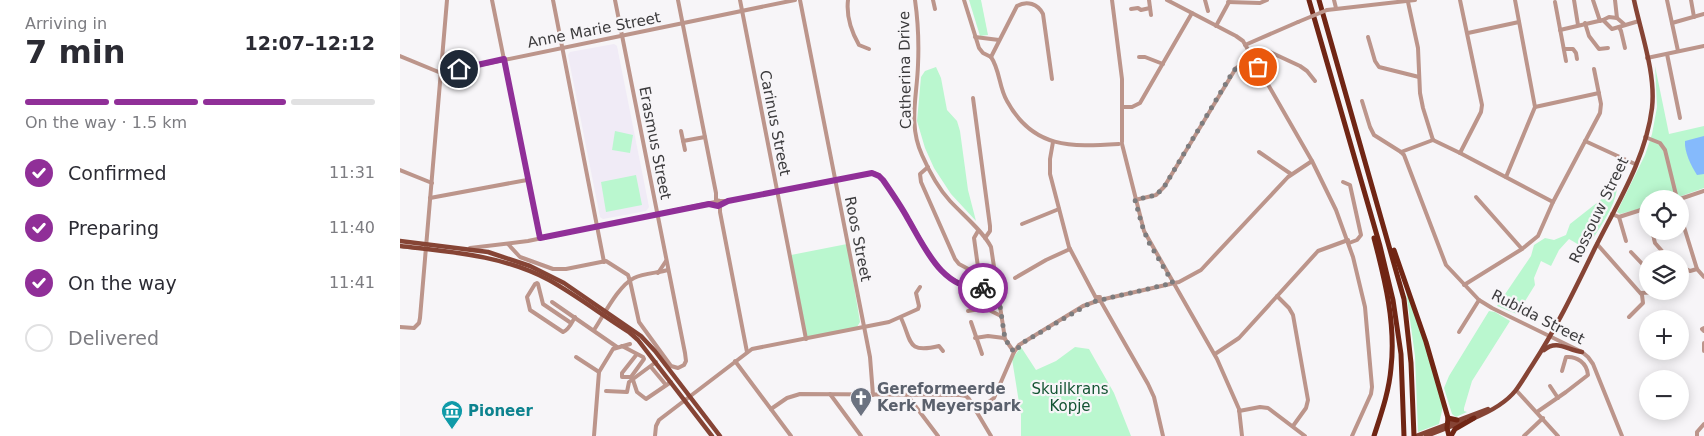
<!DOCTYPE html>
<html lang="en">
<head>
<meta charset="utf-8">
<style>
  body { margin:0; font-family:"DejaVu Sans",sans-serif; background:#f7f7f7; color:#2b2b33; height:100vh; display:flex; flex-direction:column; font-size:19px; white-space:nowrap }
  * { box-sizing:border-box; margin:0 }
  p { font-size:16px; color:#7c7c81 }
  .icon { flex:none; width:28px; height:28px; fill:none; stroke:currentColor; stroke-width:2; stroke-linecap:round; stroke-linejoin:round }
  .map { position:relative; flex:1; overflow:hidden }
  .details { display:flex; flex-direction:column; background:#fff; width:400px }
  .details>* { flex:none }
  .controls { position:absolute; left:1239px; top:190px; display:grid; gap:10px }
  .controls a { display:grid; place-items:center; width:50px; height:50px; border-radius:50%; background:#fff; box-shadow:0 2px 12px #0003; font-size:25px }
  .pin { position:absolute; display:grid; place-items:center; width:42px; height:42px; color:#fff; margin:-21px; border:2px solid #fff; border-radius:50%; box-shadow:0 1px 5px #0007 }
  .courier { position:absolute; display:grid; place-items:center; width:50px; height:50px; margin:-25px; border:4px solid #902f98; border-radius:50%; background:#fff; color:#222; box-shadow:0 1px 6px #0007 }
  .overview em { font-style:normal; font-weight:600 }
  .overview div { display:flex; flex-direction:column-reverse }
  .overview { display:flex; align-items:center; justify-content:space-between; height:85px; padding:0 25px }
  h1 { font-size:32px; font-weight:600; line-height:38px }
  .bar { display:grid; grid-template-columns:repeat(4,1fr); gap:8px 5px; align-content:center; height:60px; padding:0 25px }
  .bar i { height:6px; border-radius:4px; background:#e1e1e2 }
  .bar .selected { background:#902f98 }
  .bar p { grid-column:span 4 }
  ol { padding:0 25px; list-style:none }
  li { display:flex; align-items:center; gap:15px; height:55px }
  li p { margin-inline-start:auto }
  li .icon { padding:5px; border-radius:50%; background:#902f98; color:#fff; stroke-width:4 }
  li:last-child { color:#7c7c81 }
  li i { width:28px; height:28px; border:2px solid #e1e1e2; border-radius:50% }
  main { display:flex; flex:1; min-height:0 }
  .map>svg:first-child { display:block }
  .built { fill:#f0ebf6 }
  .green { fill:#baf7cf }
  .water { fill:#85bafc }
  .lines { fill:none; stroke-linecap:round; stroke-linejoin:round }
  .minor { stroke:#bc958b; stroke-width:4 }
  .major { stroke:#864435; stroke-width:4.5 }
  .highway { stroke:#702514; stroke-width:5 }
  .minor-bridge { stroke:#bc958b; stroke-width:4 }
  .done { stroke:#7d7c7e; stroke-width:5; stroke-dasharray:0 9 }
  .route { stroke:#902f98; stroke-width:6 }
  .labels { text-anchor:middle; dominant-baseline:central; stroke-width:4.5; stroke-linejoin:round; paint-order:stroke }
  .street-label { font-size:15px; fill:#3c3b3d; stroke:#f7f5f8 }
  .worship-label { font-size:15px; font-weight:bold; fill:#5b616d; stroke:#f7f5f8; text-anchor:start }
  .park-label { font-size:15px; fill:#145433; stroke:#f7f5f8 }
  .culture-label { font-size:15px; font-weight:bold; fill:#0d838f; stroke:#f7f5f8; text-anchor:start }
</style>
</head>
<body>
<main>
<section class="details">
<div class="overview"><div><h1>7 min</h1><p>Arriving in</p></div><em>12:07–12:12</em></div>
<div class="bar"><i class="selected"></i><i class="selected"></i><i class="selected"></i><i></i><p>On the way · 1.5 km</p></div>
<ol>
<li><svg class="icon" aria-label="check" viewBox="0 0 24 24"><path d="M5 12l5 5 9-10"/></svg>Confirmed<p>11:31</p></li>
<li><svg class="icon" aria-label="check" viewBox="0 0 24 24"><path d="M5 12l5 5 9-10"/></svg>Preparing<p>11:40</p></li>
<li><svg class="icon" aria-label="check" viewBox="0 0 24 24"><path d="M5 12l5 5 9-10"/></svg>On the way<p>11:41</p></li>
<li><i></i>Delivered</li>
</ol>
</section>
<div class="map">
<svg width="1304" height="436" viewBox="0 0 1304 436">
  <rect width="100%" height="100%" fill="#f7f5f8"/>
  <path class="built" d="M214,44L217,46L249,207L246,211L203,219L200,217L168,55L170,52Z"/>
  <g class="green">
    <path d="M569,0H581L588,35L580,36Z"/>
    <path d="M1255,66L1269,134L1304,126V188L1273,199H1248L1247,207L1220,214L1217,212L1245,155L1252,134L1257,107Z"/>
    <path d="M536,67L541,78L547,110L557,121L560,131L568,190L576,221L551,194L534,168L525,148L517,121L521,77L525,71Z"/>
    <path d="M215,131L233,135L230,153L212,150Z"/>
    <path d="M236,175L242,205L206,212L201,182Z"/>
    <path d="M1217,187C1216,207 1196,233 1186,249L1169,239L1159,250L1151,266L1141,261L1134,278L1135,285L1117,314L1097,306L1131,256L1134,245L1145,238L1154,240L1166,235L1170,224Z"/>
    <path d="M447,244L460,322L457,327L407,337L391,255Z"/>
    <path d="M1006,291L1026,345L1043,406L1039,424L1018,432L1015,356Z"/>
    <path d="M1089,311L1095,312L1110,321L1072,381L1064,408V411L1067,412L1056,417L1052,414L1044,388L1049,376Z"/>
    <path d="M621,347L636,370L656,361L675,347L689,349L714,393L731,436H621V415L612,359Z"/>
  </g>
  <path class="water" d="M1304,136V174L1297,175C1291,166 1284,151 1285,141Z"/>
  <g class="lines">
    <g class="minor">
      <path d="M92,0L140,238"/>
      <path d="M153,0L204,262"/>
      <path d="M278,0L316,193V201"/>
      <path d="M340,0L406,339"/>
      <path d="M400,0L470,357L473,395"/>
      <path d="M448,0C446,17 451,31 459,45L469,49"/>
      <path d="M515,0C518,21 519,43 518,65C517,97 508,124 522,155C529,171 539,189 550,201C563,215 583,231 591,247L605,339L614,352"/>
      <path d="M533,0L535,9"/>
      <path d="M564,0L579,48L583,53L591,57"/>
      <path d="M712,0L722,79V142"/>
      <path d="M749,0L751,15"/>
      <path d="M767,0L836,36L843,41L912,161L936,210L953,257L965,307L972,387L971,394L952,436"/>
      <path d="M805,0L808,11"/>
      <path d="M934,0L936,8"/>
      <path d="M1060,0L1082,105L1081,112L1060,153"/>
      <path d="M1174,0L1178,25"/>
      <path d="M1193,0L1200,21"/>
      <path d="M1215,0L1217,18L1224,24"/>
      <path d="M1267,0L1278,51"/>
      <path d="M1291,0L1294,17"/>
      <path d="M828,2L860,3L867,0"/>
      <path d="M1008,2L1018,48L1020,93L1023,108L1033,140"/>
      <path d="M1155,2L1166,61"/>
      <path d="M731,9L738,8L741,10L750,8"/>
      <path d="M927,10L1015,0"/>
      <path d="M1203,20L1209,17L1217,18"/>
      <path d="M1185,23L1189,36L1199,49L1208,48"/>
      <path d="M1272,23L1304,14"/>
      <path d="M816,26L829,2"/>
      <path d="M1219,27L1221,31L1225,48"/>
      <path d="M1160,30L1203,20L1212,29L1239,21"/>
      <path d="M1068,33L1119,22"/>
      <path d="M575,37L599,40"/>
      <path d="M968,37L975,61L979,67L1019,77"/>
      <path d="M845,45L898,22"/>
      <path d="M1164,49H1173L1176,53L1177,59"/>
      <path d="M1267,54L1280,118"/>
      <path d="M0,56L41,73L395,0"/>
      <path d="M591,57C600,70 599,88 607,101C633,149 671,147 719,144"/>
      <path d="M591,57L617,6C627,0 638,4 643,14L652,79"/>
      <path d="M739,57H745L763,64"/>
      <path d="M1247,58L1304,46"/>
      <path d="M573,98L590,226V231L585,238"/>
      <path d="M962,101L970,127L974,135L1001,152L1004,155L1046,265L1079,300L1092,308L1182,352L1188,357L1193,364L1222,436"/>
      <path d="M722,107H732L740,103L792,13"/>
      <path d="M1135,107L1199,93"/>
      <path d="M281,131L285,150"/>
      <path d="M1245,137L1260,143L1265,150L1277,199"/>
      <path d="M1033,140L1060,153L1153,202"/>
      <path d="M283,141L305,137"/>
      <path d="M1185,141L1235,164"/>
      <path d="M653,142L650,159V174L669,247L696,298"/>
      <path d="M722,144L744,231L817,359L839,409L842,436"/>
      <path d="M859,152L891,174"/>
      <path d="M1001,152L1033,140"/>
      <path d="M528,167L520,174L521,182L555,259L559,264L572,271L577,270L578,267L574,238L578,231"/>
      <path d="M0,170L32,183"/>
      <path d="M1106,177L1135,107L1115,0"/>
      <path d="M943,182L950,185L961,235L957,240L949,243"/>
      <path d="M1076,197L1122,249"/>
      <path d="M30,198L127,180"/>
      <path d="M1280,199L1304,191"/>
      <path d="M735,200L756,195L764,187L836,68L862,54L870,52L900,66L907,71L915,81"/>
      <circle cx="318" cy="203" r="2.5"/>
      <path d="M319,201H328L474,173L479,175L483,180C493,194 502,208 511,223C531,259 548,296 597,286"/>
      <path d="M320,205V212L347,352"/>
      <path d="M1212,214L1219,217L1244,209L1248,219"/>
      <path d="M1280,214L1297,269L1304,277"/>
      <path d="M1219,217L1226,241"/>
      <path d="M622,224L659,209"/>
      <path d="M1251,231L1253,236L1267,231"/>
      <path d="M1254,239L1255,243L1269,259"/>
      <path d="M108,244L120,257L153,269H166L206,261L228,275L230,281L239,322L271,366L278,368L284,365L286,361L285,353L215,0"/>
      <path d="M1197,244L1242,295L1243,303L1229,317"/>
      <path d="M70,248L128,241L315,202"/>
      <path d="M1231,252L1248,270"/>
      <path d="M1280,266L1290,271L1297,269"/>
      <path d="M258,273L266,261"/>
      <path d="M615,278L646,260L670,249"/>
      <path d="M1064,285L1122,249L1138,236L1153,202L1200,113L1201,104L1194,69"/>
      <path d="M1241,293L1258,292"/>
      <path d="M877,296L889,308L893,315L908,400L906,408L893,426"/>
      <path d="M696,297H700L699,301L696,300Z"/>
      <path d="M700,300L779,282L801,270L888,177L912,161"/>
      <path d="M700,300L748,384L754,397L763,436"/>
      <path d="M152,302L217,347"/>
      <path d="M568,311L585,308L601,316"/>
      <path d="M501,318C512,341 506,354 539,346L543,351"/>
      <path d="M571,322L582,354"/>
      <path d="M171,323L143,304L138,284L137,283L135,284L127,297L130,310L163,332C169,330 172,322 175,317"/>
      <path d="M0,327L14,328L19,323L20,318L47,0"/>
      <path d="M1304,328L1302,329L1304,331"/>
      <path d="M194,330C204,315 218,286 234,278C244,273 258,273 268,270"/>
      <path d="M1059,332L1079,300"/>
      <path d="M575,338L588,336L604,338"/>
      <path d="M1304,343V351"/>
      <path d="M222,346L243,357L244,359L231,377H222V373L237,354"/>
      <path d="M815,354L839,338L918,251L948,240"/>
      <path d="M176,357L199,372"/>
      <path d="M335,361L391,436"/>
      <path d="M251,367L266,385"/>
      <path d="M233,380L237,392L246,399L271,382"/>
      <path d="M1150,386L1158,398"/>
      <path d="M1116,390L1158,436"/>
      <path d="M206,391L227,392L229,382L256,362"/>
      <path d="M430,394L461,436"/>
      <path d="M507,395L538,436"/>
      <path d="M371,409L387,398L400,394L560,395L566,396L569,399L591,436"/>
      <path d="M576,411L594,398L614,352L619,345L683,306L697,301"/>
      <path d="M839,411L860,407L868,408L905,436"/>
      <path d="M1137,412L1166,392L1188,375C1187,363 1177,356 1166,357L1162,371"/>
      <path d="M194,436L199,372L213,349L230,344"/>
      <path d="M255,436L256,426L259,420L352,349L489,322L518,309L519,306L516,293L520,287"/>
      <path d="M1124,436L1143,418"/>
      <path d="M1297,436V432L1304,424"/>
    </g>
    <g class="major">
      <path d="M0,241L88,252L130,266L164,283L241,336L255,351L320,436"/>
      <path d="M0,246C51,252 102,255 149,280C176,295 202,315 229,332L238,340L312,436"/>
      <path d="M1144,350C1157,339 1167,350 1182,352"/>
      <path d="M1072,419C1087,413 1106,403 1116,390C1122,382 1127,373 1133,364C1157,327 1176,287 1195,248C1217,204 1246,158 1252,108C1256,74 1241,33 1234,0"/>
      <path d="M1016,436L1088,409"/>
      <path d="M1026,436L1065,421"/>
    </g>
    <g class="highway">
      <path d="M909,0L980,246L993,300L1001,354L1004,436"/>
      <path d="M919,0L1004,299L1011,363L1014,436"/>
      <path d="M974,238C985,280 996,324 991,368C989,392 981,414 974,436"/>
      <path d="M994,250L1026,342L1048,418L1047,428L1049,436"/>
      <path d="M1048,418L1057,420"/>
      <path d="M1051,436L1055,429L1074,418"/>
    </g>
    <path class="minor-bridge" d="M898,22L927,10"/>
  </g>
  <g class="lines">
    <path class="done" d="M583,288L597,286L605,339L614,352L624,342L692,302L773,283L748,241L742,225L735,200L756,195L764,187L834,70L853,58L858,67"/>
    <path class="route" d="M59,69L104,59L140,238L309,204L318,206L328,201L472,173L479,176L483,180C492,193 501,206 508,219C525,248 543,291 583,288"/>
  </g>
  <defs>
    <g id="church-pin" transform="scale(1.125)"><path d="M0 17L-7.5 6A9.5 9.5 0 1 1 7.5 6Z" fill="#6b7280" stroke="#f7f5f8"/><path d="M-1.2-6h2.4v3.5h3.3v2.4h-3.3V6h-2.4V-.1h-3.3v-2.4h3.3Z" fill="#fff"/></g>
    <g id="museum-pin" transform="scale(1.125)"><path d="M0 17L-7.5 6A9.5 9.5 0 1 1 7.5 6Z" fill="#0f9aa8" stroke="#f7f5f8"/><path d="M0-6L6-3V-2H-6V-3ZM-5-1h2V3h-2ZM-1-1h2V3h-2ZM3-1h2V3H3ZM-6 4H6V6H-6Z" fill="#fff"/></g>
  </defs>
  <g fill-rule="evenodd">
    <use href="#church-pin" x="461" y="398"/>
    <use href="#museum-pin" x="52" y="411"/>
  </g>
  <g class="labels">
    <g class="street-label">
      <text transform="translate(194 30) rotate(-11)">Anne Marie Street</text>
      <text transform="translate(505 70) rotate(-91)">Catherina Drive</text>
      <text transform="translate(375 123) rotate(79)">Carinus Street</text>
      <text transform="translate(255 143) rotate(79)">Erasmus Street</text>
      <text transform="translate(1199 210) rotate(-64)">Rossouw Street</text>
      <text transform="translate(458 239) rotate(79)">Roos Street</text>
      <text transform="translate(1138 317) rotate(27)">Rubida Street</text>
    </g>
    <g class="worship-label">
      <text x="477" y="389">Gereformeerde<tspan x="477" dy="17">Kerk Meyerspark</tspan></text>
    </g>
    <g class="park-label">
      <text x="670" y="389">Skuilkrans<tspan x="670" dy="17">Kopje</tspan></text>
    </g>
    <g class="culture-label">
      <text x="68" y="411">Pioneer</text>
    </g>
  </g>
</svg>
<div class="controls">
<a><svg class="icon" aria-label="locate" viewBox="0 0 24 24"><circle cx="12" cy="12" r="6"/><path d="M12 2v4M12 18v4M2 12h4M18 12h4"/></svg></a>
<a><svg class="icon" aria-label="layers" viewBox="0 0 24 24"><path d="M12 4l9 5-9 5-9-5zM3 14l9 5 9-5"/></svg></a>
<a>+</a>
<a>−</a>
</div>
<div class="pin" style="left:858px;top:67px;background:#ea580c"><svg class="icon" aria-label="bag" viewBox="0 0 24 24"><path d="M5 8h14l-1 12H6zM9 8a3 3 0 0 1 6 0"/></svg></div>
<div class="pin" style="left:59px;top:69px;background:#1f2937"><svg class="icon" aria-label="home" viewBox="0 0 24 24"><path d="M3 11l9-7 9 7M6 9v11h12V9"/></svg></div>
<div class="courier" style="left:583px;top:288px"><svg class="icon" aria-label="bike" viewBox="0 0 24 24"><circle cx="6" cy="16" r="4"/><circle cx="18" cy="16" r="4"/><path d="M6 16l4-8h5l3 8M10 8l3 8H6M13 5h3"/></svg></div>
</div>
</main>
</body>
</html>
